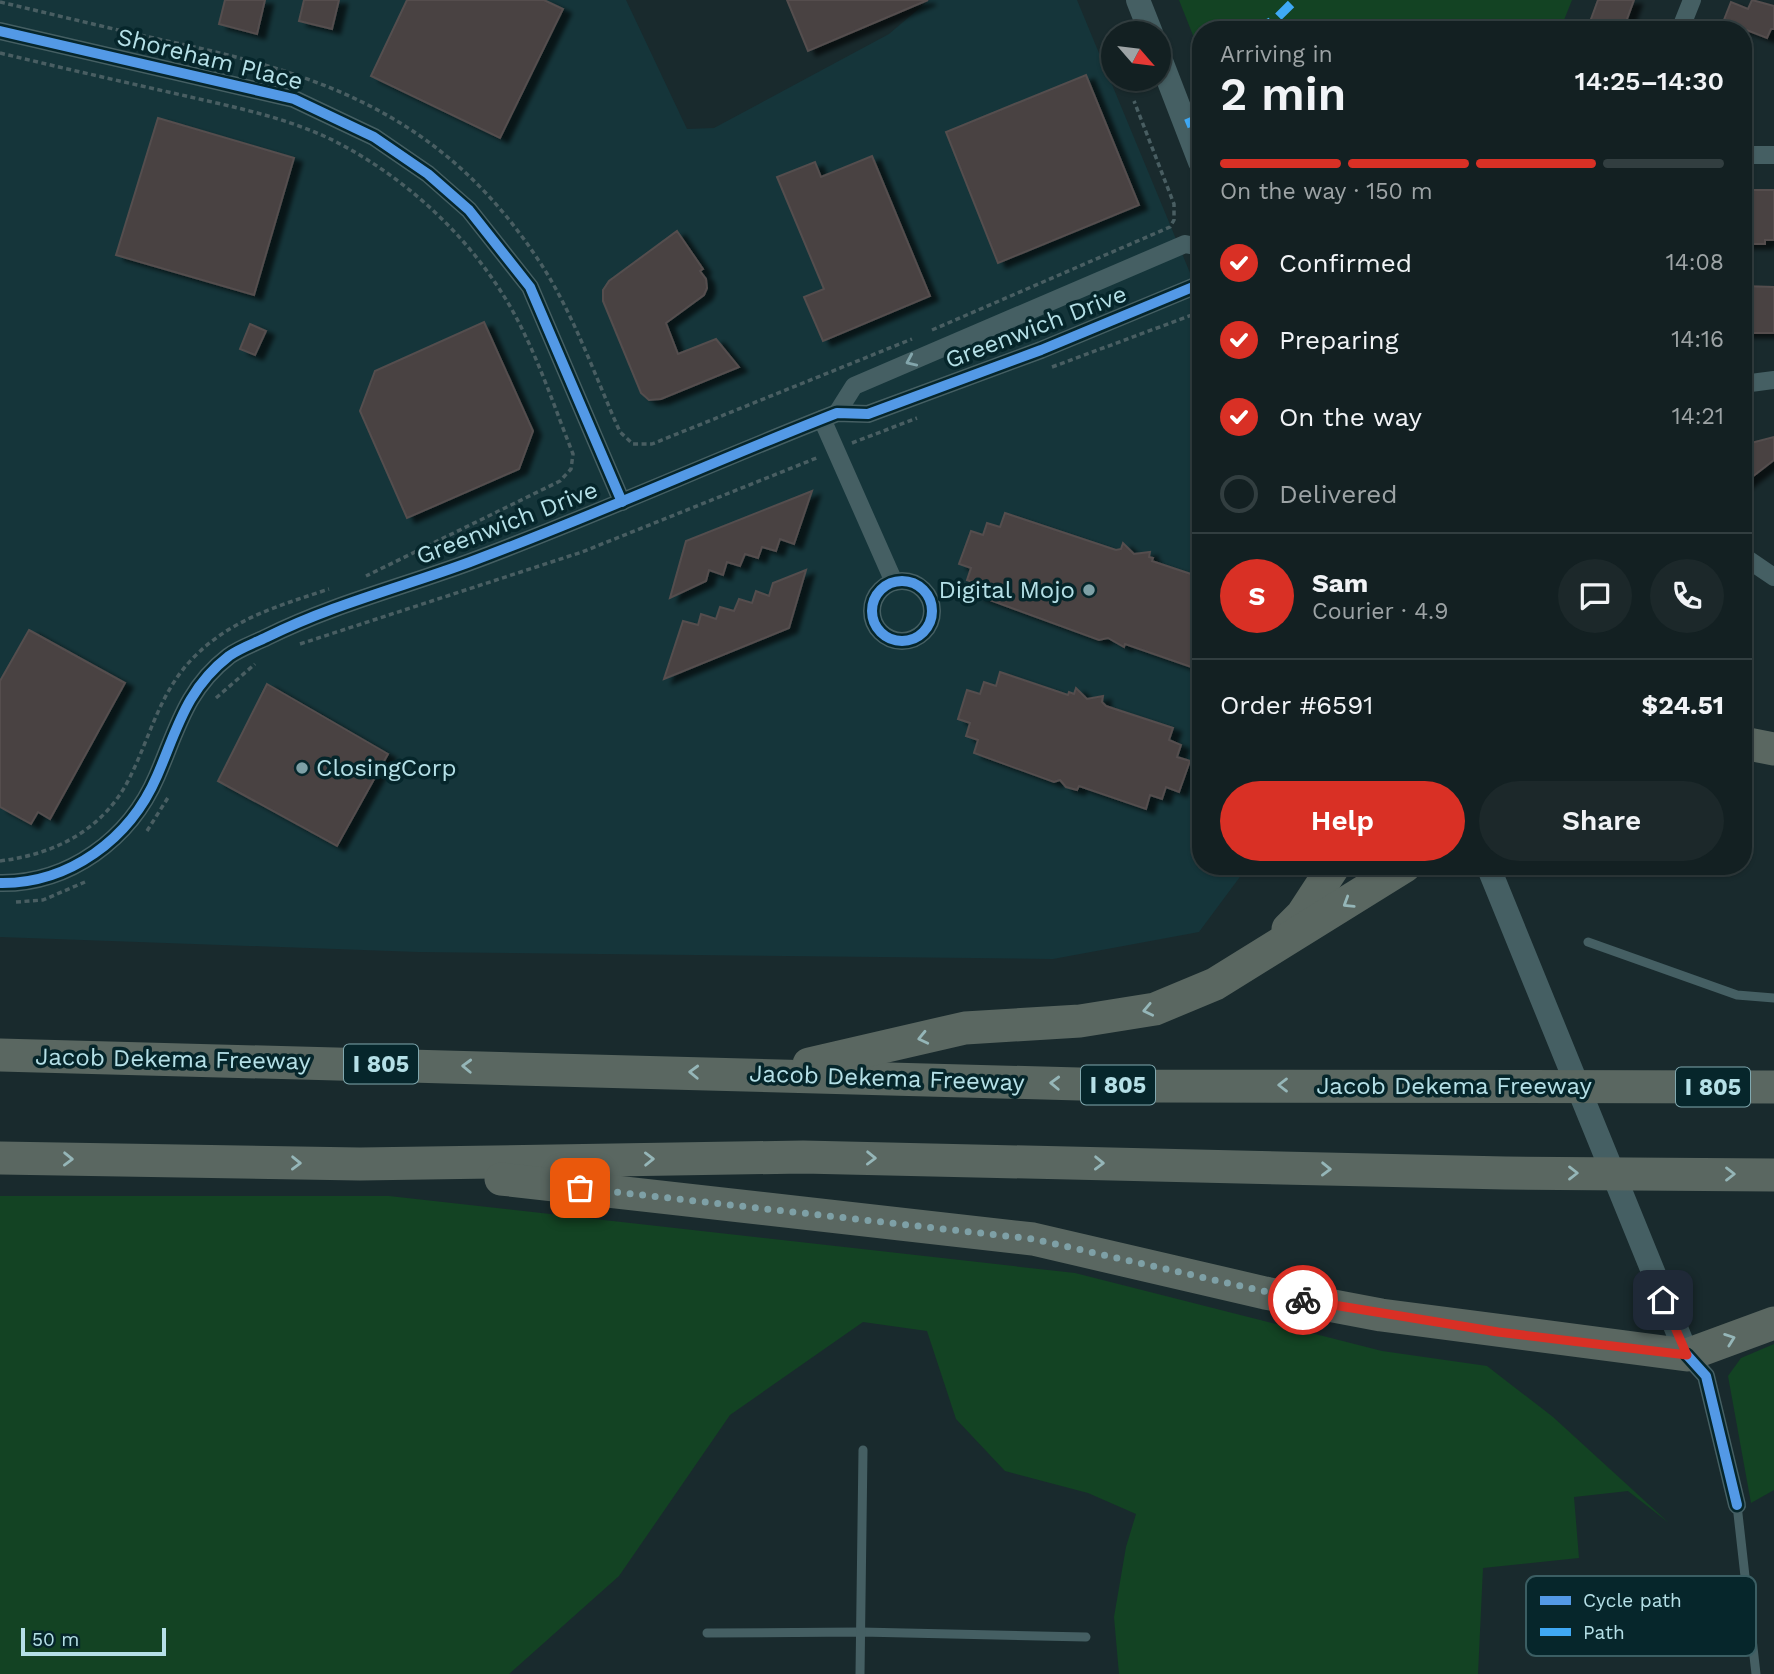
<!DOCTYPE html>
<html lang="en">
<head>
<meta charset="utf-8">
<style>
  body { margin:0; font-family:"Work Sans",sans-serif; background:#1c282a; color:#f1f3f6; height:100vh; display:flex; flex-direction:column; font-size:26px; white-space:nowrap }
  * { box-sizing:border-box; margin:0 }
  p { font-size:23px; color:#9da3a5 }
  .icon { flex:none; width:38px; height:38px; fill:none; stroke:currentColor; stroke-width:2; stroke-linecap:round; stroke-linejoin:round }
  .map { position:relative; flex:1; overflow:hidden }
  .sheet { position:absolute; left:1192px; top:21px; width:560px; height:854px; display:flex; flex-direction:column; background:#132022; border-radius:28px; box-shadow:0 2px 5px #0004,0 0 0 2px #323e40 }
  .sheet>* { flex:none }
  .needle { width:46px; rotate:118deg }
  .tools { position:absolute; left:1101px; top:21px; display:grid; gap:14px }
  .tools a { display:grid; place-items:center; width:70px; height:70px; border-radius:50%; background:#132022; box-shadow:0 2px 5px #0004,0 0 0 2px #323e40; font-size:35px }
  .scale { position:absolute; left:21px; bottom:18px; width:145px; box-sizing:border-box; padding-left:7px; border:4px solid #b5e0e7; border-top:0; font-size:19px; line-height:24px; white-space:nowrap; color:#b5e0e7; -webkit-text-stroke:5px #06262b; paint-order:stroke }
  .pin { position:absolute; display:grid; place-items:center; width:60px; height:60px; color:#fff; margin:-30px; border-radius:14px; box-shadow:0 4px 10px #0006 }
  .courier { position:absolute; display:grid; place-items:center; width:70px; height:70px; margin:-35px; border:5px solid #d93025; border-radius:50%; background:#fff; color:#222; box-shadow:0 2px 9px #0007 }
  .head em { font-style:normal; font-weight:600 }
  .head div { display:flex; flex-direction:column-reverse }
  .head { display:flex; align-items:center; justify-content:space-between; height:119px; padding:0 28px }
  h1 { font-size:46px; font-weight:600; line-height:52px }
  .bar { display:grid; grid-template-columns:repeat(4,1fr); gap:10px 7px; align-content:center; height:84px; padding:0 28px }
  .bar i { height:9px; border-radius:5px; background:#323e40 }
  .bar .current { background:#d93025 }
  .bar p { grid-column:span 4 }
  .line { display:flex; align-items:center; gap:18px; padding:0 28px; border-top:2px solid #323e40 }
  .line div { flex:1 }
  .round { display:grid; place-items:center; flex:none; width:74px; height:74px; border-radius:37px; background:#1c282a }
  ol { padding:0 28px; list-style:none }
  li { display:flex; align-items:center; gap:21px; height:77px }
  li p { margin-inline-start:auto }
  li .icon { padding:7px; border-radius:50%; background:#d93025; color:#fff; stroke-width:4 }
  li:last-child { color:#9da3a5 }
  li i { width:38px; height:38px; border:4px solid #323e40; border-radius:50% }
  .cta { display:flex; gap:14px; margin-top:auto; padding:14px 28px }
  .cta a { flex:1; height:80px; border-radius:42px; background:#d93025; color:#fff; font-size:28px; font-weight:600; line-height:80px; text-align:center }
  .cta a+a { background:#1c282a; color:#f1f3f6 }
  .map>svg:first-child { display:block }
  .built { fill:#15353a }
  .green { fill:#134323 }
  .building { fill:#484243; stroke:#544e4e; stroke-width:2; filter:url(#shadow) }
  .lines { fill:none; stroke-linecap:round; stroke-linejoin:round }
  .path { stroke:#495e62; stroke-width:3.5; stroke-dasharray:5 3.5; stroke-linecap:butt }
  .lane { stroke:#455f63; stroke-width:9 }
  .street { stroke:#455f63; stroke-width:18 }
  .secondary { stroke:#455f63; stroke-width:24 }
  .highway { stroke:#5a6761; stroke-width:33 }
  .quiet { stroke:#3fa9f5; stroke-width:9; stroke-dasharray:18 9; stroke-linecap:butt }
  .cycleway-casing { stroke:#06262b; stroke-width:15 }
  .cycleway { stroke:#5399e6; stroke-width:10 }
  .oneway { stroke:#83a6ac }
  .oneway2 { stroke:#95b6b8 }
  .done { stroke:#7ea0a6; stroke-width:7; stroke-dasharray:0 12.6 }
  .route { stroke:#d93025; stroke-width:9 }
  .poi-dot { fill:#7ea0a6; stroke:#06262b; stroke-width:2.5 }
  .labels { text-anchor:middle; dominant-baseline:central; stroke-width:7; stroke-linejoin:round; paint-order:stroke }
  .shield { fill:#06262b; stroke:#80a8af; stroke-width:2 }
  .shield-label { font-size:23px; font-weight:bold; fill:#b5e0e7 }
  .street-label { font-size:24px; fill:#b5e0e7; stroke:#06262b }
  .poi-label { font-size:24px; fill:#b5e0e7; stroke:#06262b; text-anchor:end }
  .key { fill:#06262b; stroke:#3b5e63; stroke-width:2 }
  .key-label { font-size:19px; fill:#b5e0e7 }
</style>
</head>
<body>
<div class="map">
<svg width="1774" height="1674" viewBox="0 0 1774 1674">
  <defs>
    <filter id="shadow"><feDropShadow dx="8" dy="4.5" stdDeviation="2" flood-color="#0009"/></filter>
  </defs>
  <rect width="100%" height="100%" fill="#192a2d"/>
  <path class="built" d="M0,0H626L687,129L714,128L889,34L929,0H1077L1200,297V866H1248L1199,932L1053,959L418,952L0,937Z"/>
  <g class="green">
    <path d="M1179,0H1572L1560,30H1200V53Z"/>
    <path d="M0,1196H389L1075,1273L1382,1351L1487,1366L1553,1417L1669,1523L1628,1491L1574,1497L1579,1558L1483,1568L1478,1674H1119L1114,1617L1126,1547L1136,1514L1088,1493L1005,1471L956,1419L927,1331L863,1322L730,1415L619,1576L509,1674H0Z"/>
    <path d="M1774,1344V1490L1751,1503L1728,1376L1741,1358Z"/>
  </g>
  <g class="building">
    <path d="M225,0H265L257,34L219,24Z"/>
    <path d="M304,0H339L332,29L299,21Z"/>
    <path d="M407,0H544L563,9L500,138L371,76Z"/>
    <path d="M787,0H928L808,51Z"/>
    <path d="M1598,0H1634L1623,30H1587Z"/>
    <path d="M1752,0L1774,6V29H1771L1767,38L1744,29L1720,30L1731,2L1748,9Z"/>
    <path d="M1086,75L1139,205L998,263L946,132Z"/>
    <path d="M158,118L294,158L254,295L116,255Z"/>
    <path d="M872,156L930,296L823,341L804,297L824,289L777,177L815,162L821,177Z"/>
    <path d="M1743,190H1774V240H1765V244H1743Z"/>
    <path d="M677,231L703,269L700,271L706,279L707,288L704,295L666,323L678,354L716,339L739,367L661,399L649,400L641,393L603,301V290L609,281Z"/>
    <path d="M1743,286L1774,287V333H1743Z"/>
    <path d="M484,322L533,431L519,469L407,518L360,411L375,371Z"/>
    <path d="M250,324L266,331L255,355L240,349Z"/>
    <path d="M1774,437V460L1743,484V445Z"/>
    <path d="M812,491L794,544L780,539L776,551L762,547L758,558L745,554L740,566L727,562L723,575L709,570L706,581L670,598L686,541Z"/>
    <path d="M1005,513L1116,550L1121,549L1123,543L1134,554L1150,552L1149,557L1153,558L1152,561L1200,577V670L1125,644L1124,647L1108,638L1099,640L976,595L979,584L967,580L971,568L959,564L971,531L983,535L987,523L1000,527Z"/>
    <path d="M806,570L789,628L664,679L683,621L698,625L701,614L716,619L720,607L734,611L739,599L752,603L756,591L769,596L773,583Z"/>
    <path d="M29,630L125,683L50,819L38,812L31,824L0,807V681Z"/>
    <path d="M1000,672L1068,695L1069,692L1074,694L1076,688L1087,699L1103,696L1102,702L1106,706L1173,728L1169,740L1181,745L1177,757L1190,761L1179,792L1166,787L1162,799L1150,795L1146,809L1079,786L1077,790L1066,787L1060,780L1054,782L974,753L978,740L966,736L970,723L958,719L967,690L980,694L984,682L996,686Z"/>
    <path d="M267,684L388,754L337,846L218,781Z"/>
  </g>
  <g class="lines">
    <g class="path">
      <path d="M0,2C60,16 120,31 181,44C337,78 450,124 541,264C574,315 595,376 620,432L633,444H652L912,339"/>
      <path d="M0,53C62,68 124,82 186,96C238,108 294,119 342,145C411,182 472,240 511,308C537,354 554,406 573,454L571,469L560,481L366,576"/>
      <path d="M932,330L1170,227L1174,220V204L1134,101"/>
      <path d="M1052,367L1200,312"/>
      <path d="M852,443L917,418"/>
      <path d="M300,644L582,552L819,457"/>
      <path d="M216,698L255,664"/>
      <path d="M147,831L169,796"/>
      <path d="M0,861C57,854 106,828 131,775C151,734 160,692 193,658C231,619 278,606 329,589"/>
      <path d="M16,902L43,900L85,882"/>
    </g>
    <g class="lane">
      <path d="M1588,942L1737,995L1774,998"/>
      <path d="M1737,1505L1756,1674"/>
      <path d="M707,1633L861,1632L1086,1637"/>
      <path d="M860,1674L863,1450"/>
    </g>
    <g class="street">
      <path d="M1680,30L1692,0"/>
      <path d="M0,31L294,99L374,137L428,174L469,210L530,287L622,502"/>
      <path d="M1743,155H1774"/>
      <path d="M1743,384L1774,380"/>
      <path d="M837,413L854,386L1185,244L1200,247"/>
      <path d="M822,419L894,582"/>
      <path d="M1743,556L1774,577"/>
      <circle cx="902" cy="611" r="30"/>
      <path d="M0,883C69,884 130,839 157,776C177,730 186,689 229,656C240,648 255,643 267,637C331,605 402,587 470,562C594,516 714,461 837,413L868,414L1041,350L1200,284"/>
      <path d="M1687,1355L1706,1376L1737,1505"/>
    </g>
    <g class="secondary">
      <path d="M1138,0L1151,33"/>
      <path d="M1158,53L1200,162"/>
      <path d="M1488,866L1687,1355"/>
    </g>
    <g class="highway">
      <path d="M1743,743L1774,749"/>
      <path d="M1288,929L1302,915L1334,866"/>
      <path d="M0,1055L1152,1086L1774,1087"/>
      <path d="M809,1064L965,1028L1080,1021L1155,1009L1215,984L1405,866"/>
      <path d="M0,1158L360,1164L803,1157L1505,1173L1774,1175"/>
      <path d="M501,1179L1033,1239L1265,1293L1381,1315L1687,1355L1774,1323"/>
    </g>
    <g class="quiet">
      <path d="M1255,30L1276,19L1295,0"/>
      <path d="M1186,124L1200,118"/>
    </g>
    <g class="cycleway-casing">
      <g id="cycleway">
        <path d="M0,31L294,99L374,137L428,174L469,210L530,287L622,502"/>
        <circle cx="902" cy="611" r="30"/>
        <path d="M0,883C69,884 130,839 157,776C177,730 186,689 229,656C240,648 255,643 267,637C331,605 402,587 470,562C594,516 714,461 837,413L868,414L1041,350L1200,284"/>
        <path d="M1687,1355L1706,1376L1737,1505"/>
      </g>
    </g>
    <use href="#cycleway" class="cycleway"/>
  </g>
  <defs><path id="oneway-chevron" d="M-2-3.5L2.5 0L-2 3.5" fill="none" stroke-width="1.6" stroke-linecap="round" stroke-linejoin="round" transform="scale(1.75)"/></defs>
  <use class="oneway" href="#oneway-chevron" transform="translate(911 361) rotate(156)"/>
  <g class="oneway2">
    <use href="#oneway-chevron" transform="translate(1348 903) rotate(148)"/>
    <use href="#oneway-chevron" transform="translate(1148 1010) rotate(168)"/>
    <use href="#oneway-chevron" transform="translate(923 1038) rotate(167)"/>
    <use href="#oneway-chevron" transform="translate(467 1066) rotate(-178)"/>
    <use href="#oneway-chevron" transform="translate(694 1072) rotate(-178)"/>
    <use href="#oneway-chevron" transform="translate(1055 1083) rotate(-178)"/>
    <use href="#oneway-chevron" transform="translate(1283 1085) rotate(180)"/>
    <use href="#oneway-chevron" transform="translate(871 1158) rotate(1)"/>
    <use href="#oneway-chevron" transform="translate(68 1159) rotate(1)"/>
    <use href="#oneway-chevron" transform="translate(649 1159) rotate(-1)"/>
    <use href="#oneway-chevron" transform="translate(296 1163) rotate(1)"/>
    <use href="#oneway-chevron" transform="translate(1099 1163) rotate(1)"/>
    <use href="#oneway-chevron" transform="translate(1326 1169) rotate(1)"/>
    <use href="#oneway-chevron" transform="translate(1573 1173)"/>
    <use href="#oneway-chevron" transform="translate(1730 1174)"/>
    <use href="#oneway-chevron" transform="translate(1730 1339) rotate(-20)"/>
  </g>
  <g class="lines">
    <path class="done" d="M580,1188L1033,1239L1303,1300"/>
    <path class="route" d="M1303,1300L1498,1332L1687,1355L1663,1300"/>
  </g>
  <g class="poi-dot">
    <circle cx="1089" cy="590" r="7"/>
    <circle cx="302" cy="768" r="7"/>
  </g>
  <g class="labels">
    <g class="shield">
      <rect x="344" y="1044.5" width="74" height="39" rx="5"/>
      <rect x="1081" y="1065.5" width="74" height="39" rx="5"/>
      <rect x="1676" y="1067.5" width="74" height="39" rx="5"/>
    </g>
    <g class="shield-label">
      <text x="381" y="1064">I 805</text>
      <text x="1118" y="1085">I 805</text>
      <text x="1713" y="1087">I 805</text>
    </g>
    <g class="street-label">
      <text transform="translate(210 59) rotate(14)">Shoreham Place</text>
      <text transform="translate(1036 327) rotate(-21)">Greenwich Drive</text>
      <text transform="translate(507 523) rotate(-21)">Greenwich Drive</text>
      <text transform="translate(173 1059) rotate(1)">Jacob Dekema Freeway</text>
      <text transform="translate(887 1078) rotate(2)">Jacob Dekema Freeway</text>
      <text x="1454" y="1086">Jacob Dekema Freeway</text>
    </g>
    <g class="poi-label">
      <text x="1075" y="590">Digital Mojo</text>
      <text x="316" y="768" text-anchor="start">ClosingCorp</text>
    </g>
  </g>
  <rect x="1526" y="1576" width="230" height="80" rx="10" class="key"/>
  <rect x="1540" y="1596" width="31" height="9" fill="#5399e6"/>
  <rect x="1540" y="1628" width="31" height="8" fill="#3fa9f5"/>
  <g class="key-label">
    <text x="1583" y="1607">Cycle path</text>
    <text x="1583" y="1639">Path</text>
  </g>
</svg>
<div class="tools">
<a><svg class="needle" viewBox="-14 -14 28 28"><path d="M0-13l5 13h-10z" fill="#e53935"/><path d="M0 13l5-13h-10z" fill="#9da3a5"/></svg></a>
</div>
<div class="scale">50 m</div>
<div class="pin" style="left:580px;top:1188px;background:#ea580c"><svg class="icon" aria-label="bag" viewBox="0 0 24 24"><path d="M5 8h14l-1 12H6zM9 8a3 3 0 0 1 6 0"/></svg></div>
<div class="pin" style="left:1663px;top:1300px;background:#1f2937"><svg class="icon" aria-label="home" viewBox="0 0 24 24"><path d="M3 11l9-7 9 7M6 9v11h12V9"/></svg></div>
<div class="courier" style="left:1303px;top:1300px"><svg class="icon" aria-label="bike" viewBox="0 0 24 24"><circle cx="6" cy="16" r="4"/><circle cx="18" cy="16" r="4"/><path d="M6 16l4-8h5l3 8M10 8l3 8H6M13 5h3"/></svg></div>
<section class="sheet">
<div class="head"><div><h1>2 min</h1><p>Arriving in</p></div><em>14:25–14:30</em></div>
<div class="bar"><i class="current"></i><i class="current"></i><i class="current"></i><i></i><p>On the way · 150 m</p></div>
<ol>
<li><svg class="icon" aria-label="check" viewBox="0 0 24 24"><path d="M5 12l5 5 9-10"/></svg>Confirmed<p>14:08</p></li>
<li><svg class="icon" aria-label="check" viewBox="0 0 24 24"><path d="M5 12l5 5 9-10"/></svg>Preparing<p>14:16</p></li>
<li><svg class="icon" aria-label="check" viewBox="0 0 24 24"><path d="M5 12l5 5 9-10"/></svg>On the way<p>14:21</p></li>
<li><i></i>Delivered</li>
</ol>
<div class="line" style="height:126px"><b class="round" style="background:#d93025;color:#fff">S</b><div><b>Sam</b><p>Courier · 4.9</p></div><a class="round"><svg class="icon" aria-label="chat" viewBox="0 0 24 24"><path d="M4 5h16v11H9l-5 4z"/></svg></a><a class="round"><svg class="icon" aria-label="phone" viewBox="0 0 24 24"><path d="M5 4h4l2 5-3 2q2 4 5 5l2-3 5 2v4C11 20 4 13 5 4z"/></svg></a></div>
<div class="line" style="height:91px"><div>Order #6591</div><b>$24.51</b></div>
<div class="cta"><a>Help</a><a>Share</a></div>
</section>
</div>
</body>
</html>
